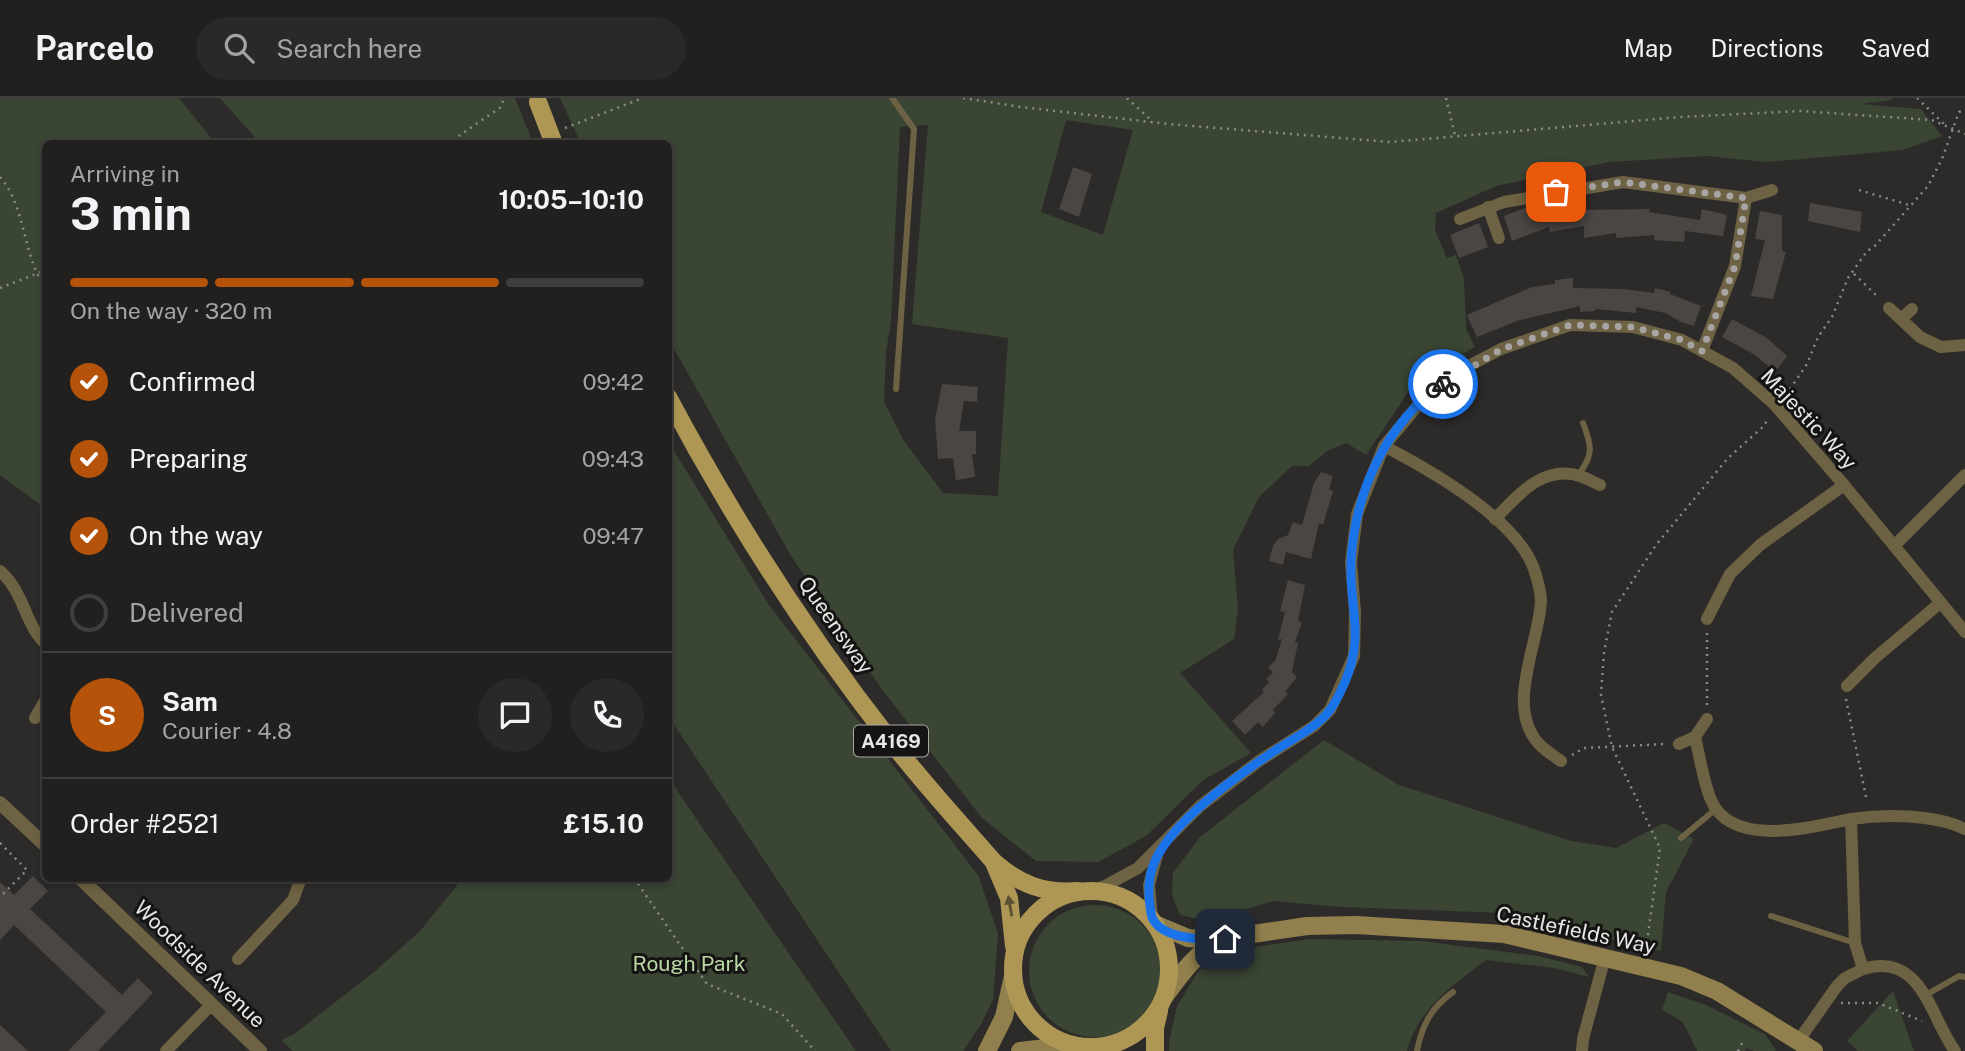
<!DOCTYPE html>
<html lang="en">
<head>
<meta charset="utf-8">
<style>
  body { margin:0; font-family:"Public Sans",sans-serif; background:#2a2828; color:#f1f3f6; height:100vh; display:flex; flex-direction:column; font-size:26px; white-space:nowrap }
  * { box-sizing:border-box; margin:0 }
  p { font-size:23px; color:#a2a3a4 }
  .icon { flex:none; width:38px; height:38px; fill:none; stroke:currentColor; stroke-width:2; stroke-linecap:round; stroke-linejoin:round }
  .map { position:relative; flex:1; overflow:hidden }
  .details { position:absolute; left:42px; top:42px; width:630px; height:742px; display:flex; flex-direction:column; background:#22201f; border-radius:10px; box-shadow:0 4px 10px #0003,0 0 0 2px #3f3e3d }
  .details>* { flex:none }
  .pin { position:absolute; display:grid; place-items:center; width:60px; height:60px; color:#fff; margin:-30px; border-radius:14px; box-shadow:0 4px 10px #0006 }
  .courier { position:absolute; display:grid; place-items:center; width:70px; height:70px; margin:-35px; border:5px solid #1a73e8; border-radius:50%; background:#fff; color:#222; box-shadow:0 2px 9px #0007 }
  .overview em { font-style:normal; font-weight:700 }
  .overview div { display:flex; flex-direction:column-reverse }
  .overview { display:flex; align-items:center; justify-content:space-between; height:119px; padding:0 28px }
  h1 { font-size:46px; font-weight:700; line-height:52px }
  .bar { display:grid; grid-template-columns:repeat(4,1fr); gap:10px 7px; align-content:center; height:84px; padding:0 28px }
  .bar i { height:9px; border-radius:5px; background:#3f3e3d }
  .bar .on { background:#b45309 }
  .bar p { grid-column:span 4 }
  .line { display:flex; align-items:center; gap:18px; padding:0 28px; border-top:2px solid #3f3e3d }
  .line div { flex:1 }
  .round { display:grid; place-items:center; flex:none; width:74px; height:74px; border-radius:37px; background:#2a2828 }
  ol { padding:0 28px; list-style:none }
  li { display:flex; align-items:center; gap:21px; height:77px }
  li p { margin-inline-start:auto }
  li .icon { padding:7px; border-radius:50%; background:#b45309; color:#fff; stroke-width:4 }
  li:last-child { color:#a2a3a4 }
  li i { width:38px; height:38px; border:4px solid #3f3e3d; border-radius:50% }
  header { display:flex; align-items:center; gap:42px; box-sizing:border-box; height:98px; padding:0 35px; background:#22201f; border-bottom:2px solid #3f3e3d }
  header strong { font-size:33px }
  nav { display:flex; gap:38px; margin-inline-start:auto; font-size:24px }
  .search { width:490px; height:63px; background:#2a2828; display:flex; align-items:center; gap:18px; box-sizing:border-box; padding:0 24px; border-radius:38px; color:#a2a3a4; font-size:26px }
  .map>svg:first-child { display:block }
  .green { fill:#3a4534; fill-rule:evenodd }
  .building { fill:#494644 }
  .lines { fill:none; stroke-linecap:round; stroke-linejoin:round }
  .path { stroke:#8b8a88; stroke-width:2.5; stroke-dasharray:2 5; stroke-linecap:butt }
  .service { stroke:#6d6243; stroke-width:6 }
  .minor { stroke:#6d6243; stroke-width:12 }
  .tertiary { stroke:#6d6243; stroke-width:14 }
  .secondary { stroke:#91804d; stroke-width:18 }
  .primary { stroke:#ae9754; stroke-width:18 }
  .primary-bridge { stroke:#ae9754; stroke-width:18 }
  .oneway { fill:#5a4f30 }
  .done { stroke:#a7a5a3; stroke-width:7; stroke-dasharray:0 12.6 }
  .route { stroke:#1a73e8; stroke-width:9 }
  .labels { text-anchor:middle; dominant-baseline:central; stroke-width:6; stroke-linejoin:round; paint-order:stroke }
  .shield { fill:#151413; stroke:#a9a8a6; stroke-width:2 }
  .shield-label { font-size:19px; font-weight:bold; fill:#e8e7e5 }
  .street-label { font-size:21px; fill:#e8e7e5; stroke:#151413 }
  .park-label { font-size:21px; fill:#b9d8a5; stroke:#151413 }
</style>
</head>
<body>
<header>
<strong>Parcelo</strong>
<div class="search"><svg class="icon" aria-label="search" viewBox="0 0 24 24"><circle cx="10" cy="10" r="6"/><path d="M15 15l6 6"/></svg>Search here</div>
<nav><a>Map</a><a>Directions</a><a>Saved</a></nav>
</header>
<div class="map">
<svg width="1965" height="953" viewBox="0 0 1965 953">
  <rect width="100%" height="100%" fill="#2d2b29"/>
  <g class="green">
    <path d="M0,0H179L215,45L46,46L45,410L0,377Z"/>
    <path d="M220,0H515L533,45H260Z"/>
    <path d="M560,0H1890L1893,2L1861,6L1921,11L1942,38L1903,52L1803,61L1765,64L1707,58L1609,64L1496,88L1436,115L1435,132L1447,160L1456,157L1464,181L1466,231L1475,249L1417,281L1366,357L1346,345L1327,353L1309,368H1292L1259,399L1233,452L1238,511L1234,541L1180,575L1251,655L1203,682L1146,738L1098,764L1036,763L982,720L881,590L791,458L669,242L668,46L581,45ZM1066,22L1133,32L1103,137L1041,114ZM928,27L912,226L1008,240L998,398L943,395L904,343L884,304L886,254L891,223L900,29Z"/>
    <path d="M668,343L769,507L978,777L998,835L993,902L980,928L963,953H891L669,619Z"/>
    <path d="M1324,642L1399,687L1571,743L1616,750L1664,725L1694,741L1666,794L1661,853L1504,815L1341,809L1274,803L1206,823L1180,817L1172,797L1173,775L1200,739Z"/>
    <path d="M669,681L856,953H293L281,942L293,937L374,874L420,833L462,781L668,780Z"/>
    <circle cx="1095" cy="873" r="66"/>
    <path d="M1310,841L1421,843L1538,858L1582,869L1589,879L1555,870L1486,862C1453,887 1418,911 1407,953H1169V944L1177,908L1199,872L1235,852Z"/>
    <path d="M1893,893L1914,953H1858L1847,943Z"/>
    <path d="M1668,894L1706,907L1766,937L1776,953H1754L1747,950L1745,953H1697L1683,924L1662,912Z"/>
  </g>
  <g class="building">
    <path d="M1073,69L1092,76L1079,119L1059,111Z"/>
    <path d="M1576,102L1577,112L1650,111L1649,114L1700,122L1702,111L1727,117L1723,138L1685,133L1684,144L1654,142V137L1616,140V135L1584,140V128L1550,134L1549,129L1512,143L1504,118L1530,108Z"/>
    <path d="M1810,105L1862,114L1860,134L1808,123Z"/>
    <path d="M1760,113L1782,117V153L1786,154L1773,201L1751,198L1765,142L1755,141Z"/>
    <path d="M1479,125L1488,149L1459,160L1450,137Z"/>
    <path d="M1573,180V190L1623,191L1654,195L1655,190L1670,194V196L1701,208L1694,228L1681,224L1665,215L1636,209V215L1595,211V213L1580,214V208L1517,223L1477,239L1467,217L1532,189L1555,186V182Z"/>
    <path d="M1732,221L1767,240L1787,258L1775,274L1755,257L1722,239Z"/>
    <path d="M942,286L978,289L977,304L964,303L959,333H976V356H972L975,379L956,382L953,360L938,361L935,321Z"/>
    <path d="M1321,374L1333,378L1329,391L1333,393L1323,427L1319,425L1311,461L1286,454L1283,467L1269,463L1273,448L1278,441L1288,437L1293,424L1302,427L1314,385Z"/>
    <path d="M1288,482L1305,487L1298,523L1302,524L1295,544L1298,545L1292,574L1297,579L1285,594L1288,596L1273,612L1275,615L1263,629L1258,624L1245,637L1232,623L1264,594L1262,592L1269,584L1266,581L1273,575L1268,569L1275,563L1282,541L1278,542L1285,514L1280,513Z"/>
    <path d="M33,778L48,793L30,811L122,897L138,880L153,895L98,953H68L106,914L14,827L0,842V784L14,797Z"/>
    <path d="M0,927L28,953H0Z"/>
  </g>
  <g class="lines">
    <g class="path">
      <path d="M963,0L1021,9L1168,26L1390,44L1680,19L1800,13L1932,22L1965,36"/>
      <path d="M1127,0L1153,24"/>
      <path d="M1446,0L1455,37"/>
      <path d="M1917,0L1944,26"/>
      <path d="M565,30L643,0"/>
      <path d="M337,46L355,42L393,46"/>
      <path d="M447,46L501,9L504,0"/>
      <path d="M527,46L536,42"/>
      <path d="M0,79C27,111 22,157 46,191"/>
      <path d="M1859,92L1909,107"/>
      <path d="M1854,176L1879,200"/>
      <path d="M0,190L46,172"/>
      <path d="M1786,297L1807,266L1818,239L1832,219L1848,180L1867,153L1874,149L1928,88L1942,61L1959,14L1965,12"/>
      <path d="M1846,601L1867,704"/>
      <path d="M1707,607V533"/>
      <path d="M1572,657L1584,650L1665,646"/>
      <path d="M0,745L27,772L0,799"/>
      <path d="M634,780L707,886L782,916L815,953"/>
      <path d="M1646,851L1660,750L1612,649L1601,597L1604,554L1612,514L1656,447L1728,360L1765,327L1767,321"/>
      <path d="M1841,905H1878L1922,923"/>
      <path d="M1738,953L1742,945"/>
    </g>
    <g class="service">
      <path d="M892,0L914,31L896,291"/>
      <path d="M1578,377C1594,357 1592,348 1583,325"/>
      <path d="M1681,740L1716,711"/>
      <path d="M1771,818L1855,845"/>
      <path d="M1926,897L1959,878L1965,879"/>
      <path d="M1417,953C1422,927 1431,910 1453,894"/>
    </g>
    <g class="minor">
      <path d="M1746,100L1772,92"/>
      <path d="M1488,109L1499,140"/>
      <path d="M1460,121L1504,104L1623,84L1746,100L1735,168L1702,253"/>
      <path d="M1889,210L1920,239L1941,249L1965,247"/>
      <path d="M1901,221L1912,211"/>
      <path d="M1384,348C1430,372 1516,420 1534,471C1537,480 1541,493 1541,503C1539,546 1504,610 1540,647C1546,653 1554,658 1561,663"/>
      <path d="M1495,421C1517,398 1543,366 1580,378C1586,380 1593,384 1600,387"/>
      <path d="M1894,448L1965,377"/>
      <path d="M0,473C25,495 24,526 46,546"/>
      <path d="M1707,521L1730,476L1760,447L1844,387"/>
      <path d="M1847,588L1875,560L1940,505"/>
      <path d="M35,620L46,601"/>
      <path d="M1695,639L1707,621"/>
      <path d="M1679,646L1695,639C1700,659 1703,683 1711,702C1732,751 1812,729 1851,721L1855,845L1863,871L1845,880L1837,888L1799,942"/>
      <path d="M1851,721C1884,716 1934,716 1965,731"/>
      <path d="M1092,792L1105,788L1138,770L1200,708L1259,663L1314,628L1330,612L1354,558L1355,514L1351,464L1357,416L1384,348L1425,299L1465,270L1501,251L1570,227L1633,229L1682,242L1733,270L1774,306L1844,387L1965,534"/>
      <path d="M1152,821L1149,787L1157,757"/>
      <path d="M238,861L293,802L301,780"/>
      <path d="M1863,871C1922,853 1930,919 1955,953"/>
      <path d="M166,953L212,906"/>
      <path d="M1582,953L1583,941L1605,859"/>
    </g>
    <g class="tertiary">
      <path d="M0,705L46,748"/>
      <path d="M80,780L260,953"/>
    </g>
    <g class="secondary">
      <path d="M1157,827L1188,840L1213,842L1307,828L1356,827L1504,836L1681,878L1717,893L1814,953"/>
      <path d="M1165,898C1181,876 1196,854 1222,842"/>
      <path d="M987,953L1004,919L1013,878"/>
      <path d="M1020,953L1073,947"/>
    </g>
    <g class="primary">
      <path d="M668,299C733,421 808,538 893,646C925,687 960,725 994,764C1019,786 1044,796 1078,793"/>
      <path d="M995,767L1009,800L1014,848"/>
      <circle cx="1091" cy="871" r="78"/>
      <path d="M1155,953V930L1159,913"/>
    </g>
    <path class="primary-bridge" d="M538,4L554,46"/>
  </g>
  <defs><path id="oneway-solid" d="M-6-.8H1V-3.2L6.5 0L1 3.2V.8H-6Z" transform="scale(1.75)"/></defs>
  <use class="oneway" href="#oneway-solid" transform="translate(1010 808) rotate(-100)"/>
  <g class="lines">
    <path class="done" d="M1443,286L1502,251L1570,227L1633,229L1682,242L1702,253L1735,168L1746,100L1623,84L1556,94"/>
    <path class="route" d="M1225,841C1205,843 1155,841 1151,815C1148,799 1147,784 1153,768C1168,725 1241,675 1279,650C1296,639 1318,628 1330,612C1336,604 1341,593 1345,584C1365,537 1349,509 1351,463C1355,394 1386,325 1443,286"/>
  </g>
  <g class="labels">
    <rect class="shield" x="854" y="627.5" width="74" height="31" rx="5"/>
    <g class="shield-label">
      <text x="891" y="643">A4169</text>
    </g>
    <g class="street-label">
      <text transform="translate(1809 321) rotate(47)">Majestic Way</text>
      <text transform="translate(836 527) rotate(55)">Queensway</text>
      <text transform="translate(1576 832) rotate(12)">Castlefields Way</text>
      <text transform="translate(200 866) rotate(44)">Woodside Avenue</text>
    </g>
    <g class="park-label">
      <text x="689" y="865">Rough Park</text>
    </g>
  </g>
</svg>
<div class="pin" style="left:1556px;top:94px;background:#ea580c"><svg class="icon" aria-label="bag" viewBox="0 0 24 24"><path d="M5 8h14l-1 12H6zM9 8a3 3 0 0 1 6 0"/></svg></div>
<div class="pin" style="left:1225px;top:841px;background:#1f2937"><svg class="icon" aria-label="home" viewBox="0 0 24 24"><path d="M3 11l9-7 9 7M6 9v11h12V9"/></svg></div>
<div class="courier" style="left:1443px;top:286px"><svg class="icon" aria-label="bike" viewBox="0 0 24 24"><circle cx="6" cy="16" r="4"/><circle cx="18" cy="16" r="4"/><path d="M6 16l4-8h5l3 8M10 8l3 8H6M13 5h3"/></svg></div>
<section class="details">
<div class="overview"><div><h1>3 min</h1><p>Arriving in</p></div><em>10:05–10:10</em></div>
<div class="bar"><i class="on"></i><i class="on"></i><i class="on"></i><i></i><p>On the way · 320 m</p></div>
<ol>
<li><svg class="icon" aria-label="check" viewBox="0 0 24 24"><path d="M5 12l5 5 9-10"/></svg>Confirmed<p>09:42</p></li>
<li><svg class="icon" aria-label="check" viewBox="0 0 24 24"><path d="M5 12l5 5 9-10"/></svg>Preparing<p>09:43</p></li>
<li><svg class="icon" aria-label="check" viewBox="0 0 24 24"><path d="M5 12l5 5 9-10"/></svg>On the way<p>09:47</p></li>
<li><i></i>Delivered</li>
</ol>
<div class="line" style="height:126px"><b class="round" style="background:#b45309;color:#fff">S</b><div><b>Sam</b><p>Courier · 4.8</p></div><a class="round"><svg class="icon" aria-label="chat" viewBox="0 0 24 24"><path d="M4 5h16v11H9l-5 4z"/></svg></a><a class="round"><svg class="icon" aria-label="phone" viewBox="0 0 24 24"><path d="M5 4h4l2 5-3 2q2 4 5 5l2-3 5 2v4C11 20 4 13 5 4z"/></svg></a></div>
<div class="line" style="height:91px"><div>Order #2521</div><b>£15.10</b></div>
</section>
</div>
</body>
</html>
